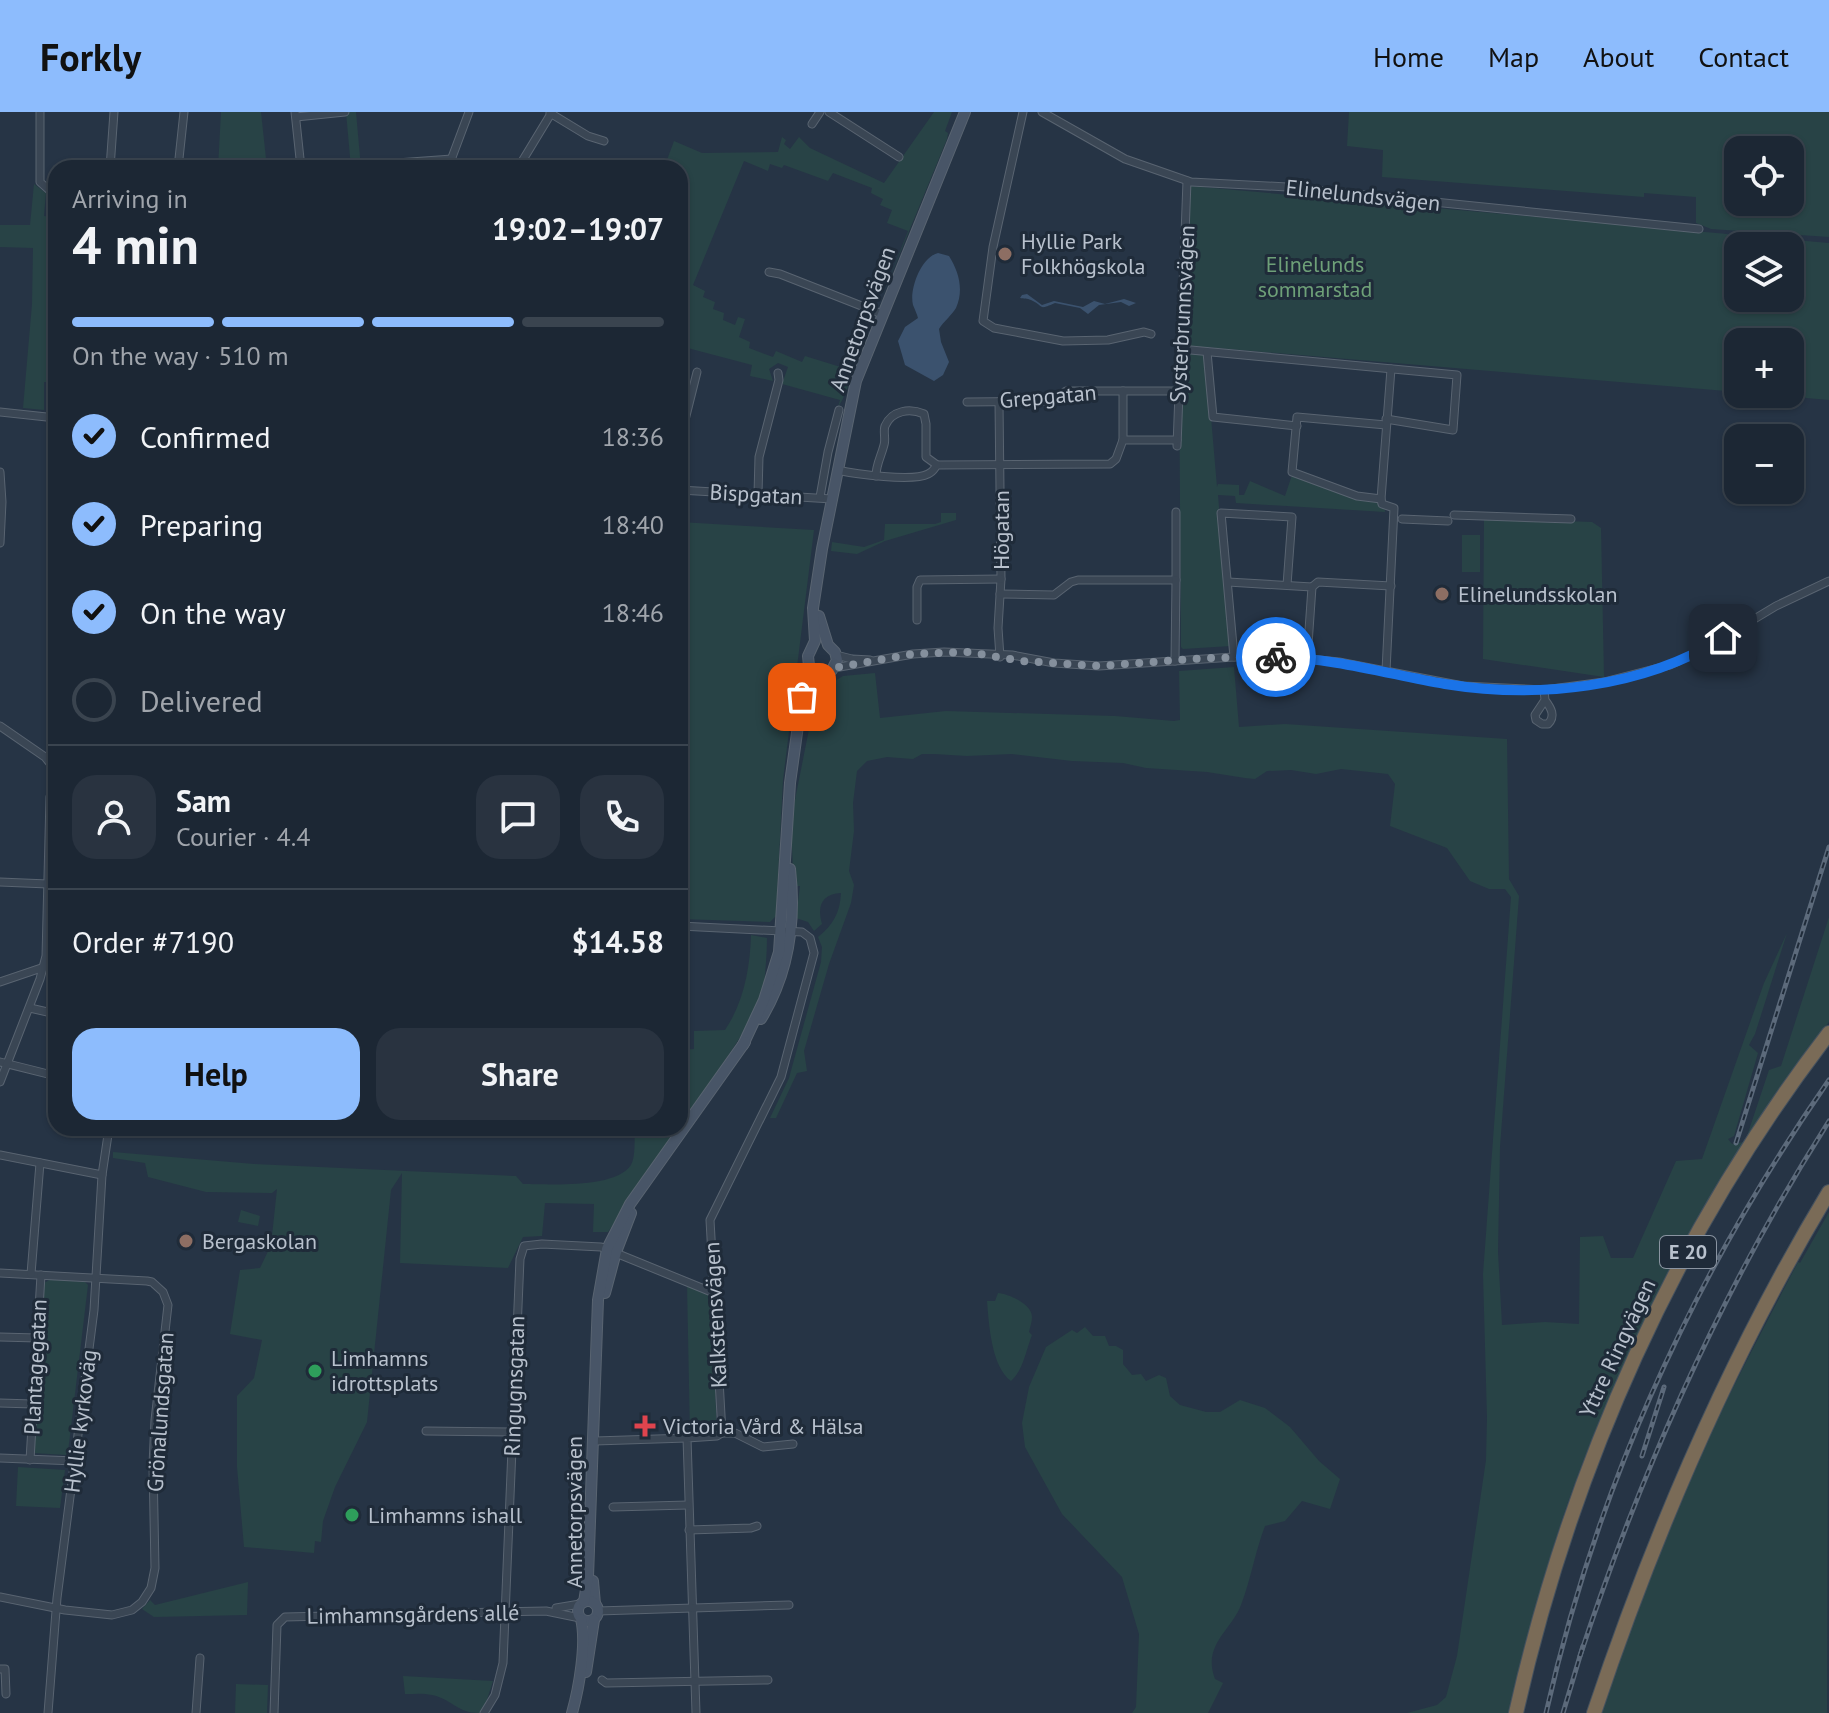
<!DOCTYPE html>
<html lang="en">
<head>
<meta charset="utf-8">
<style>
  body { margin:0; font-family:"PT Sans",sans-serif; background:#293340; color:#f1f3f6; height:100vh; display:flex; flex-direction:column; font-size:30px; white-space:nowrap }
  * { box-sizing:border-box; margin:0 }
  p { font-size:26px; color:#a0a5ac }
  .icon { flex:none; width:44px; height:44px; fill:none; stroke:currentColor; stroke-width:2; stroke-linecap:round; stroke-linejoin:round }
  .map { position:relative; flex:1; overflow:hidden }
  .sheet { position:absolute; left:48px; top:48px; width:640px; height:976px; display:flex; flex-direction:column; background:#1c2734; border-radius:24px; box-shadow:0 2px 6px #0004,0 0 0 2px #3a444f }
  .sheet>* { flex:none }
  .controls { position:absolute; left:1724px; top:24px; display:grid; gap:16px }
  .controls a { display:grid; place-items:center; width:80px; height:80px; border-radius:16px; background:#1c2734; box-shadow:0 2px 6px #0004,0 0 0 2px #3a444f; font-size:40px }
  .pin { position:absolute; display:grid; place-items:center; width:68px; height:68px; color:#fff; margin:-34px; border-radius:16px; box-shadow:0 4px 12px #0006 }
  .courier { position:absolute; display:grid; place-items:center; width:80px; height:80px; margin:-40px; border:6px solid #1a73e8; border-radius:50%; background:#fff; color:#222; box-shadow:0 2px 10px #0007 }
  .overview em { font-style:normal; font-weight:700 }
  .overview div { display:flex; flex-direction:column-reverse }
  .overview { display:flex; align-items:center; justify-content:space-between; height:136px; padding:0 24px }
  h1 { font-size:52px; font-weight:700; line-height:60px }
  .bar { display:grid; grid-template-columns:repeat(4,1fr); gap:12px 8px; align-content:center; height:96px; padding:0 24px }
  .bar i { height:10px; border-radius:6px; background:#3a444f }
  .bar .on { background:#8dbcfd }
  .bar p { grid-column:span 4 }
  .line { display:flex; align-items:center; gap:20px; padding:0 24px; border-top:2px solid #3a444f }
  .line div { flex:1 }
  .round { display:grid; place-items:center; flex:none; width:84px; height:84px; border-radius:24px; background:#293340 }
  ol { padding:0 24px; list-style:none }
  li { display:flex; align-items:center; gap:24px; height:88px }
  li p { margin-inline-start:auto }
  li .icon { padding:8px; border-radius:50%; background:#8dbcfd; color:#111; stroke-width:4 }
  li:last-child { color:#a0a5ac }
  li i { width:44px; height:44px; border:4px solid #3a444f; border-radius:50% }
  .button { display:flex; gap:16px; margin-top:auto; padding:16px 24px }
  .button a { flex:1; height:92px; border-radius:24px; background:#8dbcfd; color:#111; font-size:32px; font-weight:700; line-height:92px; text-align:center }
  .button a+a { background:#293340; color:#f1f3f6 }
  header { display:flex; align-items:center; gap:48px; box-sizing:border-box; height:112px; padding:0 40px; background:#8dbcfd; color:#111 }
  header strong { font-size:38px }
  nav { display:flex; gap:44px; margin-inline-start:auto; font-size:28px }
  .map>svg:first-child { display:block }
  .green { fill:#284346; fill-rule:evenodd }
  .water { fill:#3b526e }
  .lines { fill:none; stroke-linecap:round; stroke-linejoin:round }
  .minor-casing { stroke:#596471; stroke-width:9 }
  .secondary-casing { stroke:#596471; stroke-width:12 }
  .motorway-casing { stroke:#45515e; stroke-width:16 }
  .minor { stroke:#3a4654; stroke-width:7 }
  .secondary { stroke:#485567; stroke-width:10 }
  .motorway { stroke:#7a6b57; stroke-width:14 }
  .rail-casing { stroke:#5c6a7b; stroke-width:5 }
  .rail { stroke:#1f2b39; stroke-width:2; stroke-dasharray:6; stroke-linecap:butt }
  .done { stroke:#85909d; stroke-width:8; stroke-dasharray:0 14.4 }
  .route { stroke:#1a73e8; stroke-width:10 }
  .education-dot { fill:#8d6e63; stroke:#1f2b39; stroke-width:3 }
  .leisure-dot { fill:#2e9e5b; stroke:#1f2b39; stroke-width:3 }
  .health-dot { fill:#e0444e; stroke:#1f2b39; stroke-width:3 }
  .labels { text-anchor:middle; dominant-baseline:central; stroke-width:6; stroke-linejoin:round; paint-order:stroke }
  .shield { fill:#1f2b39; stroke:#8a94a1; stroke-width:2 }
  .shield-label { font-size:20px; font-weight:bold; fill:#b8c1cd }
  .street-label { font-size:22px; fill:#b8c1cd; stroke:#1f2b39 }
  .poi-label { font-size:22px; fill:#b8c1cd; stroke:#1f2b39; text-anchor:start }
  .park-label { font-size:22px; fill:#6ea078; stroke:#1f2b39 }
</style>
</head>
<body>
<header>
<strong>Forkly</strong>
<nav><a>Home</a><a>Map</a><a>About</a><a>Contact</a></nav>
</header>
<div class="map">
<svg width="1829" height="1601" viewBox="0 0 1829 1601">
  <rect width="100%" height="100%" fill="#263445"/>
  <g class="green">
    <path d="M221,0H261L267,56H218Z"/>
    <path d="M346,0H356L361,56H351Z"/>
    <path d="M934,0H952L945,19L948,21L947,27L882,185L908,119L887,111L892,98L880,93L883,87L871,81L872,76L833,61L828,69L784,53L782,56L770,52L768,59L744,49L693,173L705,179L703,185L715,190L713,197L724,201L723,208L735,213L738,205L745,207L739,225L750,230L749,236L773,245L776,239L802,250L805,244L847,257L852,245C852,263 848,281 838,295L840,288L782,272L788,255L778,251L769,257L773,269L750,264L752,253L680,234V56H664L674,29L702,41L778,40L782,25L786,28L784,32L790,37L799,25L810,36L884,71Z"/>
    <path d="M1349,0H1829V125L1711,117L1696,111V85L1644,81V85L1382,65L1383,38L1347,34ZM1790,38V90H1738V38Z"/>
    <path d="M34,72L46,81L44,104L56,105V270H44V298L23,296L32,192L33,136L0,135V113H30Z"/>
    <path d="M1190,74L1829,131V288L1762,282H1790V230H1738V280L1205,235L1217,375L1218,372L1239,373V383H1244L1250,369L1285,384L1292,363L1335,378L1384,388L1385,400L1236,391L1235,384L1218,383L1231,534L1183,537L1181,535L1179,243L1196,235L1185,233ZM1738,134H1790V186H1738Z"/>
    <path d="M941,401H956V408L885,429L857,442L831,439L832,430L864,435L884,428L885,412H935L941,410Z"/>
    <path d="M1484,406L1592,410L1601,416L1604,565L1483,547Z"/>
    <path d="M680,410L814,418L783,668L776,804L770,810L680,807Z"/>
    <rect x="1462" y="423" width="18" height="37"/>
    <path d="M1234,555L1239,615L1285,612L1507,627L1509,767L1519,784L1500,1035L1498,1140L1502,1213L1545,1210L1579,1212L1580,1125L1603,1124L1611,1146H1633L1676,1049L1702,1047L1764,871L1787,821L1755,922L1749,933L1758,941L1734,1024L1728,1027L1732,1032L1744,1030C1675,1140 1617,1257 1572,1379C1546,1451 1527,1526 1509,1601H1407L1437,1593L1446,1585L1457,1544L1486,1348L1487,1306L1483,1162L1511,785L1505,777H1489L1470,769L1447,736L1390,714L1395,672L1388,662L1341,657L1316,662L1291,658L1267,659L1255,667L1245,666L1207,660L1146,656L1123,651L1072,649L1012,642L967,644L934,642H922L913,647L887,645L867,649L857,659L853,691L854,719L849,759L854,773L851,791L829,852L804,939L807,959L797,961L776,1006H770L789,966L821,850L822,835L818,825C833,813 840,801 841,781C821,782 817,795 822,812L814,819L808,810L796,806L800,774H796L793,760L791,708L813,597L828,573L843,564L875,561L880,606L946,599L1115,604L1174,609L1180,608L1179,559Z"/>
    <path d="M1829,805V910L1746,1027L1769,958L1781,954Z"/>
    <path d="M751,823L767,826C767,843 765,860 764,876C764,898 696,989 680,1013V938L694,937V919L725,918C744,890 750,856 751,823Z"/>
    <path d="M635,1016H678L608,1120H593L594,1092L545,1091L542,1124L523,1125L508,1156L400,1151L402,1061L391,1078L367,1310L335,1375L323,1409L321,1430L315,1429L314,1441L244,1435L237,1355V1284L254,1266L262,1228L230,1222L240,1158L260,1156L271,1133L277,1077L272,1081L206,1080L148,1065L145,1051L113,1046V1040L254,1052L516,1064L523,1072C549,1072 615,1077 631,1053C636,1044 634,1027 635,1016Z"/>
    <path d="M241,1098L260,1104L258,1114L238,1110Z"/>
    <path d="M1829,1100L1827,1601H1601C1622,1540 1643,1478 1668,1418C1705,1326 1752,1238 1798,1150L1800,1151Z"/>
    <path d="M51,1167L85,1170L88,1173L68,1340L66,1343L33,1341L44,1171Z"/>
    <path d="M687,1172L711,1182L717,1321L690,1323Z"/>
    <path d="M998,1181C1009,1182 1032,1192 1032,1205C1032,1210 1030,1215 1029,1220L1032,1223C1026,1238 1023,1259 1011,1269C991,1254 989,1212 987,1189H995Z"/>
    <path d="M1085,1215L1093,1224H1105L1109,1234H1116L1123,1238V1252L1132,1263L1141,1262L1146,1269L1159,1263L1166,1266L1170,1284L1180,1293L1206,1300H1220L1240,1288L1265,1296L1290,1315L1319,1349L1340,1367L1330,1397L1302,1389L1285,1409L1265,1414C1255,1440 1251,1467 1241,1493C1231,1519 1202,1533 1215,1567L1223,1571L1208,1601H1132L1136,1595L1139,1522L1122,1465L1062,1402L1025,1335L1022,1311L1029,1275L1046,1235L1072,1218L1077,1221Z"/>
    <path d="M18,1355L65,1358L60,1396L16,1394Z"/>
    <path d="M248,1470L247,1503L154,1505L142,1497L150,1488L155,1493Z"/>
    <path d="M403,1564L493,1569L485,1594L479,1601C457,1601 452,1587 432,1583C423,1581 414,1582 405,1582Z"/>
    <path d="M236,1572L268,1573L267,1601H235Z"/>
  </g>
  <g class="water">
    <path d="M938,141L949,144C959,160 964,178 956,196C952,203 944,209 939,217L941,230L949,250L943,263L934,269L905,253L898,229L905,215L918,206C917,202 915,198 913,193C909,178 921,145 938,141Z"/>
    <path d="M1027,182L1042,193L1054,189L1083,195L1094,189L1105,192L1124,187L1136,191L1129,194L1121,190L1099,193L1088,202L1080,196L1055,191C1037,199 1045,194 1031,188C1027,186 1024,187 1020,186L1022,183Z"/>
  </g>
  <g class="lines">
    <g class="minor-casing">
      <g id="minor">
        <path d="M40,0V70L49,78H56"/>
        <path d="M295,0L301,56"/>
        <path d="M829,0L899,45"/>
        <path d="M1023,0L993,135L983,209L994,216L1063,229L1108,228L1144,220L1151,222"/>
        <path d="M1042,0L1125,47L1191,70L1287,75L1699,117"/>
        <path d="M550,1L588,24L604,29"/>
        <path d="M296,5L345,0"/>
        <path d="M812,12L820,0"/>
        <path d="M369,53L452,47"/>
        <path d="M110,56L114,0"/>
        <path d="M178,56L184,0"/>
        <path d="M336,56L351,55"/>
        <path d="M448,56L469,0"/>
        <path d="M518,56L552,0"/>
        <path d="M769,160L780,162L882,202"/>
        <path d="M1180,237L1457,263L1453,318L1386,307"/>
        <path d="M1207,240L1213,305L1297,314"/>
        <path d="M1123,279V328"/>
        <path d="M967,290L1051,289L1066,279H1178"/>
        <path d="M999,290L1001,467L998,516L1000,545"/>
        <path d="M0,300L56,306"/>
        <path d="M680,328L697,260"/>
        <path d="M1177,334L1187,69"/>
        <path d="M837,358C855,362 913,370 928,362C933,360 934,357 937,353L1110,352L1116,347L1123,328H1177"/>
        <path d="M0,360L2,390L0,431"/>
        <path d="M876,364C876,352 881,345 884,333C886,327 883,320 885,314C892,298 910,296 924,302L926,312V345L937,353"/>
        <path d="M680,378L832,387"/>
        <path d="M758,382L759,345L779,268L778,261"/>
        <path d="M820,385L828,340L839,298"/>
        <path d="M1381,387L1357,384L1292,360L1297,305L1386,313"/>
        <path d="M1454,403L1571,407"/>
        <path d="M1402,407L1448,409"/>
        <path d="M1228,470L1312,475L1307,547"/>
        <path d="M1312,475L1318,470L1391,474"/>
        <path d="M1000,482L1054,483L1071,470L1078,468H1176V400"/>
        <path d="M917,508V475L920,468L1001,467"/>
        <path d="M836,543L852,547L870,548"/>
        <path d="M1234,545L1221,401L1292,405L1287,473"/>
        <path d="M1175,549L1176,468"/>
        <path d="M834,556L913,542L944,540L1012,543L1054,551L1099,554L1234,545H1289L1339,550L1463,574L1544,578L1604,570L1670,553L1706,536L1776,494L1829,469"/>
        <path d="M1386,559L1394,396L1382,392L1381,387L1391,257"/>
        <path d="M1544,578L1545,588L1535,603L1536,608L1542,612H1548C1556,604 1551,596 1545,588"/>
        <path d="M0,614L45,645L56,659"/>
        <path d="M51,651L56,631"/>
        <path d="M0,770L48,772"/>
        <path d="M680,814L802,820L810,826L814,841L781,965L710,1108L722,1321L717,1324L687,1326L696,1601"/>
        <path d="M0,870L56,851"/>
        <path d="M30,896L56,902"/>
        <path d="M0,950L56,964"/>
        <path d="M0,970L40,867L46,844L50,685L56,674"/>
        <path d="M381,1016L514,1020L522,1016"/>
        <path d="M0,1043L102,1063"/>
        <path d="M0,1161L147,1169L152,1170L163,1180L168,1193L155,1308L153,1353L155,1456L151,1476L142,1490L132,1498L112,1503L65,1498L0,1485"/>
        <path d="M31,1162L40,1051"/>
        <path d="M0,1225L37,1226"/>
        <path d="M0,1291L33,1292"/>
        <path d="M426,1319L512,1320"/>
        <path d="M722,1321H735L763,1335L793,1332"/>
        <path d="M595,1329L687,1326"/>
        <path d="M0,1346L75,1349"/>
        <path d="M30,1348L41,1163"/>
        <path d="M613,1395L688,1393"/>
        <path d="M689,1418L751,1416L757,1414"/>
        <path d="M556,1496L580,1492"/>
        <path d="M598,1499L789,1493"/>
        <path d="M0,1557H5L6,1582"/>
        <path d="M602,1568L606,1571L768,1568"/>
        <path d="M48,1601L57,1486L94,1198L102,1063L109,1016"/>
        <path d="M196,1601L200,1546"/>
        <path d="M274,1601L277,1513L285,1505L546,1499L580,1506"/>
        <path d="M484,1601L495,1583L503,1551L520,1147L524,1134L542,1132L601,1135L714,1181"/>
      </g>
    </g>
    <g class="secondary-casing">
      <g id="secondary">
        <path d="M806,585L816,569L832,558L837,548L835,540L828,533L819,504"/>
        <path d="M761,907C789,861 796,810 790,757"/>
        <path d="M743,933L764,888L779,840L790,671L802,585L809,554L808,544L815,529L813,496L822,437L856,269L965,0"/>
        <path d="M605,1181L616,1140L631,1101"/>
        <path d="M593,1469L595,1492"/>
        <circle cx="588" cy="1499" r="10"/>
        <path d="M584,1490L588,1465L598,1188L607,1137L630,1092L745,930"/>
        <path d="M586,1560L594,1508"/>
        <path d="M572,1601C579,1576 587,1531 581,1507"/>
      </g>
    </g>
    <g class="motorway-casing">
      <g id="motorway">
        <path d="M1516,1601C1571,1356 1675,1121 1829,921"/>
        <path d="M1594,1601C1655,1419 1730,1244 1829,1080"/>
      </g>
    </g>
    <use href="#minor" class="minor"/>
    <use href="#secondary" class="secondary"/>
    <use href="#motorway" class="motorway"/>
    <g class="rail-casing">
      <g id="rail">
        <path d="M1736,1031L1829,735"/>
        <path d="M1642,1344L1664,1275"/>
        <path d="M1580,1544C1642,1356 1722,1177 1829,1009"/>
        <path d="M1546,1601C1598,1370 1694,1162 1829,968"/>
        <path d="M1563,1601L1583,1534"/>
      </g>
    </g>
    <use href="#rail" class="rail"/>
  </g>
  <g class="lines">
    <path class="done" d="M802,585L800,597L818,566L834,556L913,542L968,540L1022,549L1099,554L1205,546L1276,545"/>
    <path class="route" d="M1276,545C1334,546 1388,562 1445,572C1538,587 1642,576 1723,526"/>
  </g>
  <g class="education-dot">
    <circle cx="1005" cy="142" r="8"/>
    <circle cx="1442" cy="482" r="8"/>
    <circle cx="186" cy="1129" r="8"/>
  </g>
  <g class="leisure-dot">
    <circle cx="315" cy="1259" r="8"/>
    <circle cx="352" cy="1403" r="8"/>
  </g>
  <path class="health-dot" d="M641 1302h8v8h8v8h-8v8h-8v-8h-8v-8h8z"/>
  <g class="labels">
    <rect class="shield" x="1660" y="1124" width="56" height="32" rx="6"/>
    <g class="shield-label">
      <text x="1688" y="1140">E 20</text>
    </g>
    <g class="street-label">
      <text transform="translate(1363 83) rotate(6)">Elinelundsvägen</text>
      <text transform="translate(1182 202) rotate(-87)">Systerbrunnsvägen</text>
      <text transform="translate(862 207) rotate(-70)">Annetorpsvägen</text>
      <text transform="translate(1048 284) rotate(-5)">Grepgatan</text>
      <text transform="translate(756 382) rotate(3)">Bispgatan</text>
      <text transform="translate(1001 418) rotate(-90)">Högatan</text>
      <text transform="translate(715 1203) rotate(-93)">Kalkstensvägen</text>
      <text transform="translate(1617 1236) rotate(-65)">Yttre Ringvägen</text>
      <text transform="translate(35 1255) rotate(-87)">Plantagegatan</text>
      <text transform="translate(514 1274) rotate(-88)">Ringugnsgatan</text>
      <text transform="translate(160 1300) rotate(-86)">Grönalundsgatan</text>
      <text transform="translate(80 1309) rotate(-83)">Hyllie kyrkoväg</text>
      <text transform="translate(574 1400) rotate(-90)">Annetorpsvägen</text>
      <text transform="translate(413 1502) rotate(-1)">Limhamnsgårdens allé</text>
    </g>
    <g class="poi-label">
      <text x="1021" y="129">Hyllie Park<tspan x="1021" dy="25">Folkhögskola</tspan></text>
      <text x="1458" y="482">Elinelundsskolan</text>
      <text x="202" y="1129">Bergaskolan</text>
      <text x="331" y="1246">Limhamns<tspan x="331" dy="25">idrottsplats</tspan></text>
      <text x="663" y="1314">Victoria Vård &amp; Hälsa</text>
      <text x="368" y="1403">Limhamns ishall</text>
    </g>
    <g class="park-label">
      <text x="1315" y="152">Elinelunds<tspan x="1315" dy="25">sommarstad</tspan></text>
    </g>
  </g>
</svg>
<div class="controls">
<a><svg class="icon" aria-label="locate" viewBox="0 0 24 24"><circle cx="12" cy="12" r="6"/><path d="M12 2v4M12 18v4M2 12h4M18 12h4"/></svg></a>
<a><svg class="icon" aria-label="layers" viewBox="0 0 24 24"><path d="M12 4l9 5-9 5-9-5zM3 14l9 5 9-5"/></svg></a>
<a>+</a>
<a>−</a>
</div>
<div class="pin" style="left:802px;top:585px;background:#ea580c"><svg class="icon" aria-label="bag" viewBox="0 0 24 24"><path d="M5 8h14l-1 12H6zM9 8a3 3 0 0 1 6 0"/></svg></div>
<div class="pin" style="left:1723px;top:526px;background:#1f2937"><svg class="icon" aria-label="home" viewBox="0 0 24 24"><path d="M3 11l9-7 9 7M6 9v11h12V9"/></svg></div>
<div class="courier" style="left:1276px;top:545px"><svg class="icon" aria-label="bike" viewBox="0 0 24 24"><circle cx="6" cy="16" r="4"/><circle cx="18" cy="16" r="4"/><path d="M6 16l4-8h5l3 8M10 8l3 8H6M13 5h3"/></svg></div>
<section class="sheet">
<div class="overview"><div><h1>4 min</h1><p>Arriving in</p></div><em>19:02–19:07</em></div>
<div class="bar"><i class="on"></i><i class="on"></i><i class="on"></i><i></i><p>On the way · 510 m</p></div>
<ol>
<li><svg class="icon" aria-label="check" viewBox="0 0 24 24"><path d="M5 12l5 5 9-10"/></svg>Confirmed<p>18:36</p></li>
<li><svg class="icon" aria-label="check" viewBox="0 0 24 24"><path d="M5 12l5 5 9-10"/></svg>Preparing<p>18:40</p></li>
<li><svg class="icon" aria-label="check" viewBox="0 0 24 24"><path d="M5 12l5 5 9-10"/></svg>On the way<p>18:46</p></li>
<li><i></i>Delivered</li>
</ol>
<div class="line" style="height:144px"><a class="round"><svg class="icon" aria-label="person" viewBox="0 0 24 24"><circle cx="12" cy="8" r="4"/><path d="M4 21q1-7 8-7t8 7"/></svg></a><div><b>Sam</b><p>Courier · 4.4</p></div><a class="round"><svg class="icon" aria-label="chat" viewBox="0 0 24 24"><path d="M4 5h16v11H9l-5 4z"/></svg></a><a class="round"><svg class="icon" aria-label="phone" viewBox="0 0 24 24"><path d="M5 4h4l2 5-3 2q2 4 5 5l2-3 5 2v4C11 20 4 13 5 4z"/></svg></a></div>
<div class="line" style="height:104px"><div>Order #7190</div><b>$14.58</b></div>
<div class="button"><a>Help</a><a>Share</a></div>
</section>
</div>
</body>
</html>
